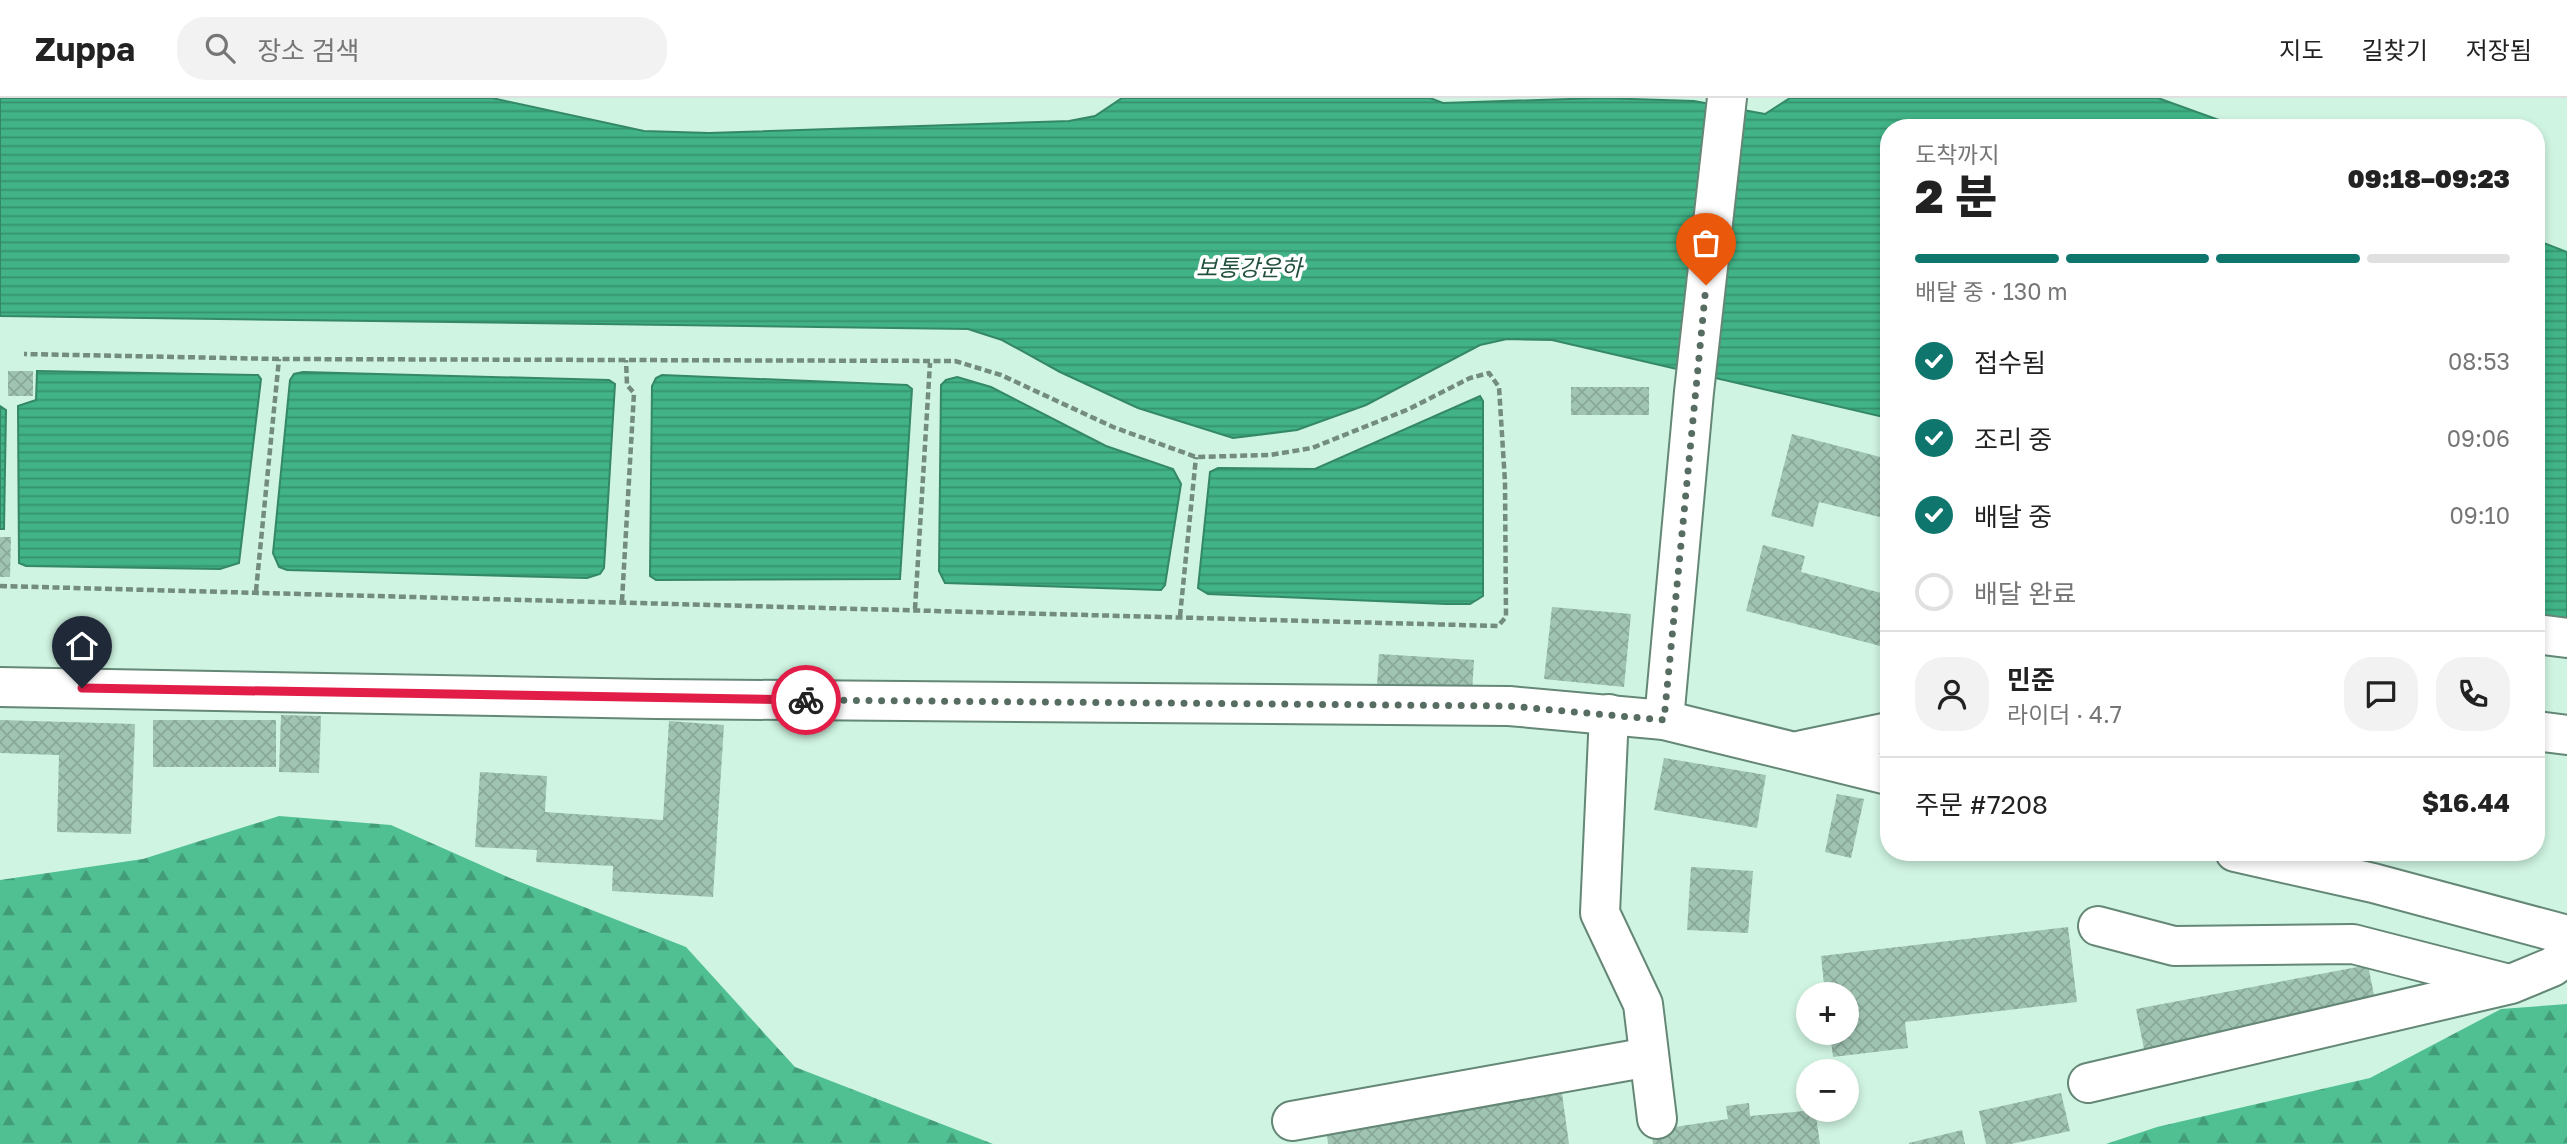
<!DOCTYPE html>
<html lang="ko">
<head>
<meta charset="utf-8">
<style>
  body { margin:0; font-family:"Golos Text","Noto Sans KR",sans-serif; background:#f2f2f2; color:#222; height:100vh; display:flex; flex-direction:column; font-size:26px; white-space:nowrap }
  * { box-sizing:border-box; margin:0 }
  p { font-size:23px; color:#767676 }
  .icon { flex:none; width:38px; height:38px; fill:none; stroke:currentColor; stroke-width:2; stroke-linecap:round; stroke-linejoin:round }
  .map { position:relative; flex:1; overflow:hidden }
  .drawer { position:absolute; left:1880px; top:21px; width:665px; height:742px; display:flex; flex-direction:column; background:#fff; border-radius:28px; box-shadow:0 4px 10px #0003 }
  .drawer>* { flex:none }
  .buttons { position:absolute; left:1796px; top:884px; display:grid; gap:14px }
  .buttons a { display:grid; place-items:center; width:63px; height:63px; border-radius:50%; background:#fff; box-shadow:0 4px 10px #0003; font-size:35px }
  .pin { position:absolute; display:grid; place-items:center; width:60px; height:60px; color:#fff; margin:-72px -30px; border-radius:50% 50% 50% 0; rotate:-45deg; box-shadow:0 0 7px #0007 }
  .pin .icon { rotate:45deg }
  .courier { position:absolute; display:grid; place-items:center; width:70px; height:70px; margin:-35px; border:5px solid #e11d48; border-radius:50%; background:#fff; color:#222; box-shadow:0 2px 9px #0007 }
  .summary em { font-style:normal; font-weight:800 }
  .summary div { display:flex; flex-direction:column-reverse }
  .summary { display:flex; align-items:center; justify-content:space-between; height:119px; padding:0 35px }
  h1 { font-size:46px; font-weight:800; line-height:52px }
  .bar { display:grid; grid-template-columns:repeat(4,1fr); gap:10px 7px; align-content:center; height:84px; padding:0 35px }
  .bar i { height:9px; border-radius:5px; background:#e0e0e0 }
  .bar .selected { background:#0f766e }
  .bar p { grid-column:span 4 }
  .line { display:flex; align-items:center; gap:18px; padding:0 35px; border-top:2px solid #e0e0e0 }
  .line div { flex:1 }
  .round { display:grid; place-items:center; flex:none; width:74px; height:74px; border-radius:28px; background:#f2f2f2 }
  ol { padding:0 35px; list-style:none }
  li { display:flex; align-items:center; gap:21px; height:77px }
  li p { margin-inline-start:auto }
  li .icon { padding:7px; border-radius:50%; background:#0f766e; color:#fff; stroke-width:4 }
  li:last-child { color:#767676 }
  li i { width:38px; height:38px; border:4px solid #e0e0e0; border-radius:50% }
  header { display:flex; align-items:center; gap:42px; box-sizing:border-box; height:98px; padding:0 35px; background:#fff; border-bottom:2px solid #e0e0e0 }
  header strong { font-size:33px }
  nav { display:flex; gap:38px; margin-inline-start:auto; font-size:24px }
  .search { width:490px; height:63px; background:#f2f2f2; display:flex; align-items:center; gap:18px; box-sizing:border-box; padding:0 24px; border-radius:28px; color:#767676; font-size:26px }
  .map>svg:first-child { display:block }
  .forest { fill:url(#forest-firs) }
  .water { fill:url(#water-rules); stroke:#348866; stroke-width:2 }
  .building { fill:url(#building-cross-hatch) }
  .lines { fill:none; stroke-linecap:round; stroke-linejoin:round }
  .minor-casing { stroke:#658776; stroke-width:42 }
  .path { stroke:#738c7f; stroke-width:4.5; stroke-dasharray:7 3.5; stroke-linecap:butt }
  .minor { stroke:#fff; stroke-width:38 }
  .done { stroke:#576d62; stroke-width:7; stroke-dasharray:0 12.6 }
  .route { stroke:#e11d48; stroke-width:9 }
  .labels { text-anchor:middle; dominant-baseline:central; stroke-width:7; stroke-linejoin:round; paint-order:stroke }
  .water-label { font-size:23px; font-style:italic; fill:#21503c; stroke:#fff }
</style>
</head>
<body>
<header>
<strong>Zuppa</strong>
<div class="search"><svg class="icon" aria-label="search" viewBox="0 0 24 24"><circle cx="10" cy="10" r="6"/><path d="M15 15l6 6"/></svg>장소 검색</div>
<nav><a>지도</a><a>길찾기</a><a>저장됨</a></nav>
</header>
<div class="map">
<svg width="2567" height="1046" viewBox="0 0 2567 1046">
  <defs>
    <pattern id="forest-firs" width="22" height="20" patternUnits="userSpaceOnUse" patternTransform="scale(1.75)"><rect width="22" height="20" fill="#50c093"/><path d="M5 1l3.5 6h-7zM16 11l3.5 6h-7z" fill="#419c77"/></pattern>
    <pattern id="water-rules" width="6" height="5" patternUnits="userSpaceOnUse" patternTransform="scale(1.75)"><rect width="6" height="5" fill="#41b386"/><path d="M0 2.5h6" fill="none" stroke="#35916d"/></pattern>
    <pattern id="building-cross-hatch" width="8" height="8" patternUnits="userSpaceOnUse" patternTransform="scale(1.75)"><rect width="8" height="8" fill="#a0c4b2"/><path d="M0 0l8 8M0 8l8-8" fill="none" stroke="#89a899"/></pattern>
  </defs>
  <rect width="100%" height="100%" fill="#cff4e1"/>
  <g class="forest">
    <path d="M279,718L391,727L510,780L686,849L795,969L993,1046H0V782L143,761Z"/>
    <path d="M2567,906V1046H2106L2157,1029L2370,980L2501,911Z"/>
  </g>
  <g class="water">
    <path d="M0,0H492L644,33L709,35L1069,23L1095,18L1122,0H1430L1443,5L1601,0L1694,3L1765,16L1790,0H2158L2241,30H1888V320L1552,242L1507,241L1480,247L1366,307L1297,332L1233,340L1138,310L1060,274L1002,242L968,231L0,218Z"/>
    <path d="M2536,142L2567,154V531L2536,524Z"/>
    <path d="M37,273L258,277L261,281L239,465L220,471L26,468L19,465L18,308L36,302Z"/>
    <path d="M303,274L609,282L615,286L604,470L600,476L587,480L287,472L279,469L273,455L290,282L294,276Z"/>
    <path d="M662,277L907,287L912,291L900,481L656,482L650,478L652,288L656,280Z"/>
    <path d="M957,279L991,289L1106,348L1173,371L1181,386L1165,487L1161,492L945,485L939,473L941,287L946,282Z"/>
    <path d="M1480,298L1483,303V498L1470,506H1446L1208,496L1198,490L1210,374L1218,370L1315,371Z"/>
    <path d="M0,308L6,312L4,431H0Z"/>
  </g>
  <g class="building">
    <rect x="8" y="273" width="25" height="25"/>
    <rect x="1571" y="289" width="78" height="28"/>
    <path d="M1792,336L1888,361V421L1819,404L1813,429L1771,418Z"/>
    <path d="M0,439H11L10,479H0Z"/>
    <path d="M1763,447L1805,458L1801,474L1885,496L1888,486V550L1746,513Z"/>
    <path d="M1552,509L1631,516L1624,589L1544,581Z"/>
    <path d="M1379,556L1474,562L1472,594L1377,588Z"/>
    <path d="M281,617L321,618L319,675L279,674Z"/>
    <path d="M0,622L135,626L131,736L57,734L59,657L0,655Z"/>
    <rect x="153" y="622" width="123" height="47"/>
    <path d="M669,623L724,627L713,799L612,793L613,768L536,764L537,752L475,749L480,674L547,678L545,714L663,722Z"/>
    <path d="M1664,660L1766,677L1757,730L1654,712Z"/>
    <path d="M1837,696L1864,701L1851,760L1825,754Z"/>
    <path d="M1691,769L1753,773L1748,835L1687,832Z"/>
    <path d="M2068,829L2077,904L1905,924L1908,950L1833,959L1830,934H1846V896H1825L1821,858Z"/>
    <path d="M2368,867L2376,907L2144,951L2136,911Z"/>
    <path d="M2061,995L2070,1033L2011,1046H1986L1979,1013Z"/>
    <path d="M1562,996L1569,1046H1328L1326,1026Z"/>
    <path d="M1749,1005L1750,1018L1815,1012L1820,1046H1653L1652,1038L1668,1030L1728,1021L1726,1008Z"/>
    <path d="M1962,1032L1965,1046H1909V1045Z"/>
  </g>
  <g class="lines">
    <g class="minor-casing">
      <g id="minor">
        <path d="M2536,536L2567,540"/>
        <path d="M0,589L656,601L1509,608L1664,622L1888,677"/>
        <path d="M1609,616L1600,815L1643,906L1657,1021"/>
        <path d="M1664,622L1694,294L1727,0"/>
        <path d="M2536,633L2567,637"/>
        <path d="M1802,652L1888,634"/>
        <path d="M2235,754L2373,785L2567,837"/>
        <path d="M2098,828L2174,848L2353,846L2505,885"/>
        <path d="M2088,985L2511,886L2552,869L2567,858"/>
        <path d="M1292,1023L1649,959"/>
      </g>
    </g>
    <g class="path">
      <path d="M0,488L1498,528L1506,519L1505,384L1499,289L1489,275L1470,280L1409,311L1312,350L1270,357L1196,359L1113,329L1001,277L955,263L279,261L24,256"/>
      <path d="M256,493L279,261"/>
      <path d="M622,503L634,295L627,287L626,262"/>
      <path d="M915,511L930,265"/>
      <path d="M1180,518L1196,359"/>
    </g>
    <use href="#minor" class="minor"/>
  </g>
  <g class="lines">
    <path class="done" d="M806,602L1509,608L1664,622L1706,187"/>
    <path class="route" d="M82,590L806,602"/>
  </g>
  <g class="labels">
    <g class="water-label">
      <text x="1249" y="169">보통강운하</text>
    </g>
  </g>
</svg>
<div class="buttons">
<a>+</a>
<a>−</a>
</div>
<div class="pin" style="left:1706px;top:187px;background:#ea580c"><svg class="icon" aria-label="bag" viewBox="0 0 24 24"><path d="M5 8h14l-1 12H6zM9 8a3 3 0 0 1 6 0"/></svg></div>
<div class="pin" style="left:82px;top:590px;background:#1f2937"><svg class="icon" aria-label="home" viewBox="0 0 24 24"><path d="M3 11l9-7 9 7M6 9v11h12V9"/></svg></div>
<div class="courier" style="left:806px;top:602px"><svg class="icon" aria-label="bike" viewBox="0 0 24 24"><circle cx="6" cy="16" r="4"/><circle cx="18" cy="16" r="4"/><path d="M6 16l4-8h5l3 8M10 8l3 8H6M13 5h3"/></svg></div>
<section class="drawer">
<div class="summary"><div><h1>2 분</h1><p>도착까지</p></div><em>09:18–09:23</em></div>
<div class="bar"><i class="selected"></i><i class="selected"></i><i class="selected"></i><i></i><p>배달 중 · 130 m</p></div>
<ol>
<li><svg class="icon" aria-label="check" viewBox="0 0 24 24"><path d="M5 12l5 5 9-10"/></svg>접수됨<p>08:53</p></li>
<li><svg class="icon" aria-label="check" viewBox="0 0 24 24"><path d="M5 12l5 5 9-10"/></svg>조리 중<p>09:06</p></li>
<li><svg class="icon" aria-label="check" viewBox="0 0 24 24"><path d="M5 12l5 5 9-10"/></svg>배달 중<p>09:10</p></li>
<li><i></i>배달 완료</li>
</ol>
<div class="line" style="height:126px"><a class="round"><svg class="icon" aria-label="person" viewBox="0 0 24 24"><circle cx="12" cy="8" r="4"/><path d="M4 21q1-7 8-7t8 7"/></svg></a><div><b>민준</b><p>라이더 · 4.7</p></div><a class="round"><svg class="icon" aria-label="chat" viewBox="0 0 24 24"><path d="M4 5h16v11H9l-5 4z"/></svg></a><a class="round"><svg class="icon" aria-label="phone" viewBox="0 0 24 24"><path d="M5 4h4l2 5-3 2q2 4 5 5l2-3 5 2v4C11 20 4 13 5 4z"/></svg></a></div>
<div class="line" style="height:91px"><div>주문 #7208</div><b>$16.44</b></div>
</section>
</div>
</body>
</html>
